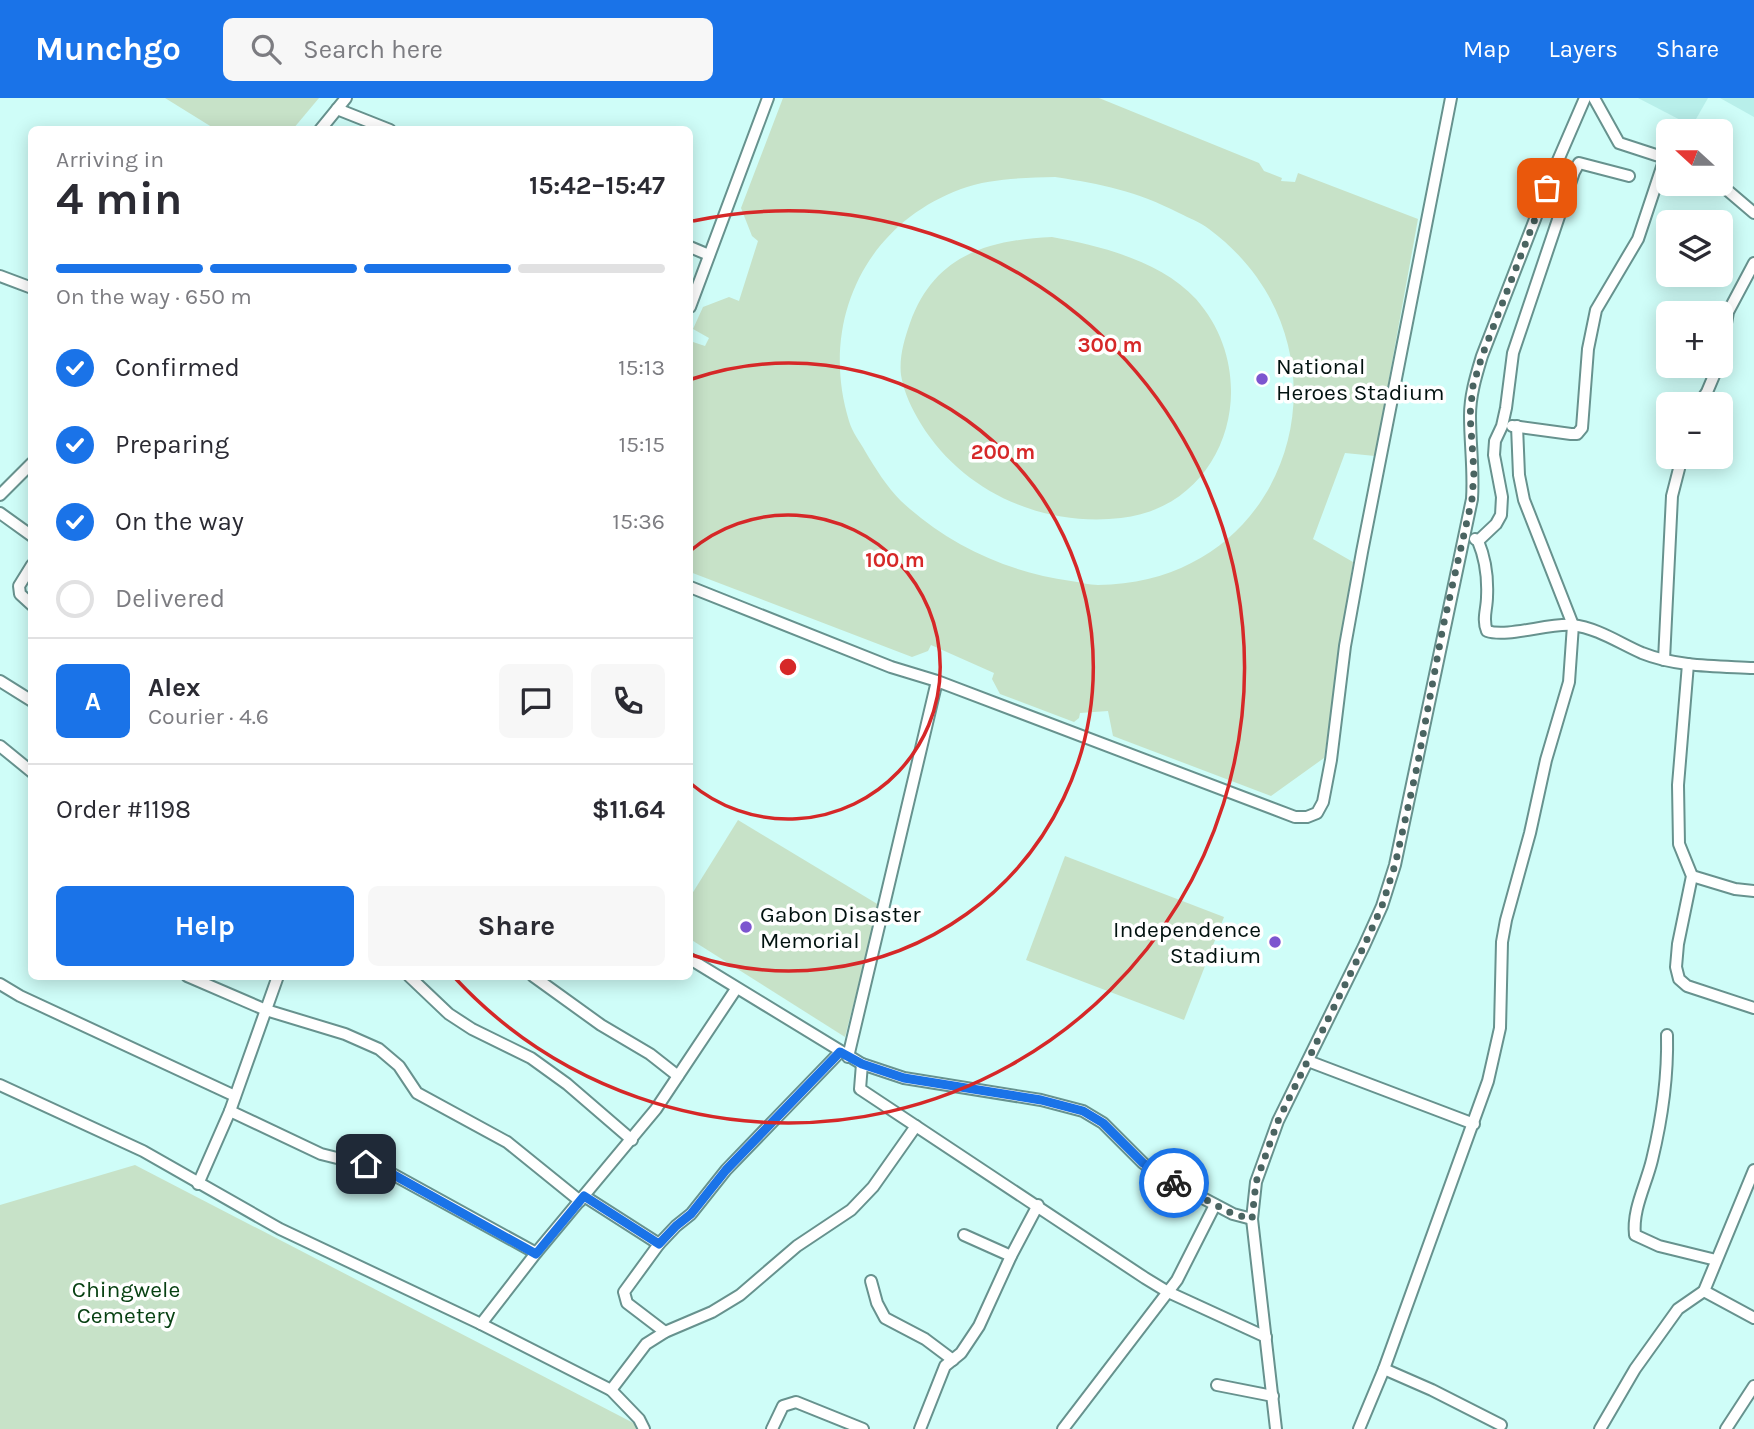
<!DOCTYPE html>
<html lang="en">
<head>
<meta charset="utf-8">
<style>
  body { margin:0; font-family:Karla,sans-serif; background:#f7f7f7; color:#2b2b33; height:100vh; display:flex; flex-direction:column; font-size:26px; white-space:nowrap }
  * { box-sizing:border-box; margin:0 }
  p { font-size:23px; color:#7c7c81 }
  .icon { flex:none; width:38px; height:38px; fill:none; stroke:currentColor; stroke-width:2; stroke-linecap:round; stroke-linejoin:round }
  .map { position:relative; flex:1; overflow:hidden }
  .sheet { position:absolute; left:28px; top:28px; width:665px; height:854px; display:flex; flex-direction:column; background:#fff; border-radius:10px; box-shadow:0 4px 18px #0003 }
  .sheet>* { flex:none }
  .needle { width:46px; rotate:291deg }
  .buttons { position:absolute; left:1656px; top:21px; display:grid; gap:14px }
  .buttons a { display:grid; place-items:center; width:77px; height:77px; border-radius:10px; background:#fff; box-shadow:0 4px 18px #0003; font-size:35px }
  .pin { position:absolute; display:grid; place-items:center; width:60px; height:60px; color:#fff; margin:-30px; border-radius:14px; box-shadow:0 4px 10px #0006 }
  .courier { position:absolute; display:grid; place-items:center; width:70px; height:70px; margin:-35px; border:5px solid #1a73e8; border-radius:50%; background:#fff; color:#222; box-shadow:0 2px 9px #0007 }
  .summary em { font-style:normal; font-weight:700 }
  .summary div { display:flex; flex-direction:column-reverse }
  .summary { display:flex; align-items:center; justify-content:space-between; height:119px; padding:0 28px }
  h1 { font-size:46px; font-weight:700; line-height:52px }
  .bar { display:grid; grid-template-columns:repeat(4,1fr); gap:10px 7px; align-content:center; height:84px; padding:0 28px }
  .bar i { height:9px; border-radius:5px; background:#e1e1e2 }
  .bar .on { background:#1a73e8 }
  .bar p { grid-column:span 4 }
  .line { display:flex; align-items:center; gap:18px; padding:0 28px; border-top:2px solid #e1e1e2 }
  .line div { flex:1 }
  .round { display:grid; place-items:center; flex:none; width:74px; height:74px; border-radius:10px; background:#f7f7f7 }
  ol { padding:0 28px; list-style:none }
  li { display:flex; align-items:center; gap:21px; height:77px }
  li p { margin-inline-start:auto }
  li .icon { padding:7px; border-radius:50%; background:#1a73e8; color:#fff; stroke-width:4 }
  li:last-child { color:#7c7c81 }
  li i { width:38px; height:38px; border:4px solid #e1e1e2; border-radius:50% }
  .button { display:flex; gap:14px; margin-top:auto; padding:14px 28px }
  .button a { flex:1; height:80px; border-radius:10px; background:#1a73e8; color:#fff; font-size:28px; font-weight:700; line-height:80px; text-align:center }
  .button a+a { background:#f7f7f7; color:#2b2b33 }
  header { display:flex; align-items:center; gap:42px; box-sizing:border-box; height:98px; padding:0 35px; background:#1a73e8; color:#fff }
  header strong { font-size:33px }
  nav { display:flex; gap:38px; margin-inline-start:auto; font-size:24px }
  .search { width:490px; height:63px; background:#f7f7f7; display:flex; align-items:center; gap:18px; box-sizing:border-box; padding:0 24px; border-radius:10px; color:#7c7c81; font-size:26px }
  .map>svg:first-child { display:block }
  .built { fill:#b8efea }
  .green { fill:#c7e2c8; fill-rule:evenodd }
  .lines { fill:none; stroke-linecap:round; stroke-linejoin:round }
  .minor-casing { stroke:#67928e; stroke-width:14 }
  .minor { stroke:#fff; stroke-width:10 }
  .done { stroke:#4a6461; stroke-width:7; stroke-dasharray:0 12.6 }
  .route { stroke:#1a73e8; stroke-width:9 }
  .ring { fill:none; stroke:#d62828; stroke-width:3.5 }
  .poi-dot { fill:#7c55cf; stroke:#fff; stroke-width:2.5 }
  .labels { text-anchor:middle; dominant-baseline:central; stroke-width:7; stroke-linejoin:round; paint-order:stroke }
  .poi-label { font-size:23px; fill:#021210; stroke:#fff; text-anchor:start }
  .park-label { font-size:23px; fill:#084113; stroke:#fff }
  .centre { fill:#d62828; stroke:#fff; stroke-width:3.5 }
  .ring-label { font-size:21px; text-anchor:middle; font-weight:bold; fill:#d62828; stroke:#fff; stroke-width:7; stroke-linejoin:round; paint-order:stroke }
</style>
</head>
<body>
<header>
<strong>Munchgo</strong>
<div class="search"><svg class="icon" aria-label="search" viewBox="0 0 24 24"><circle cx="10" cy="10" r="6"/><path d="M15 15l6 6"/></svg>Search here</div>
<nav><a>Map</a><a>Layers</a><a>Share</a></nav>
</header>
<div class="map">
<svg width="1754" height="1331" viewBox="0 0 1754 1331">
  <rect width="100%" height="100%" fill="#cffdf8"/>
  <g class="built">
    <path d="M1638,0H1708L1692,28Z"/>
    <path d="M1720,0H1754V19Z"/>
  </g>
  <g class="green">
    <path d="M165,0H319L293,31H215Z"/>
    <path d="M783,0H1099L1259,65L1264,73L1282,80L1281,83L1295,84L1298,75L1418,121L1375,358L1345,355L1313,441L1353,464L1324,660L1271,698L1113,638L1108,613L1080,615L1079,620L1074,624L1000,596L992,581L994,575L931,547L928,553L912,559L690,474V243L705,248L709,240L693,231L703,209L729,199L739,203L758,143L752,138L741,110ZM1055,79C1102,86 1136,93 1179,115C1189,120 1200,124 1209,131C1363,245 1296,485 1098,487C1089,487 1079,484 1071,483C1007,474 948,447 901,403C887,389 875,370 865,353C860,344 852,334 849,323C819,225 864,127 961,91C991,80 1024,80 1055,79Z"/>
    <path d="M1052,139C1101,148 1161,163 1196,201C1265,279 1228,408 1121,420C1042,429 963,394 921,326C912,311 904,295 901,277C899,260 904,242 910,225C934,158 986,142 1052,139Z"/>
    <path d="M738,722L879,807L845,939L690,841V799Z"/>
    <path d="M1065,758L1224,819L1184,922L1026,862Z"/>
    <path d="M135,1067L645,1331H0V1107Z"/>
  </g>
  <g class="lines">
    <g class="minor-casing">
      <g id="minor">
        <path d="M1594,0L1619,45L1665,60"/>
        <path d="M337,11L390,32"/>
        <path d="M320,32L346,0"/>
        <path d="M1720,86L1754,115"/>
        <path d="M690,149L709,157"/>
        <path d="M0,178L32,190"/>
        <path d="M690,209L768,0"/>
        <path d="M1720,259L1728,214L1754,165"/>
        <path d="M1699,306L1707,294L1718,268"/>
        <path d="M1512,328L1571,336H1577L1582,330L1588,251L1596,212L1638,141L1665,60L1668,58"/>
        <path d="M0,397L32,365"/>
        <path d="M0,415L32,438"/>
        <path d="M1475,441L1478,443C1486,462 1488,479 1487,499C1487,511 1482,521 1487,533C1507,540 1548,525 1572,527C1598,530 1619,545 1642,555C1677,569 1717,568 1754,570"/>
        <path d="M1478,443L1496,426L1501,417L1502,399L1494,357L1495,343L1502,328L1506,310L1513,255L1574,74L1579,65L1629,78"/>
        <path d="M32,467L19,488L20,496L32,507"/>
        <path d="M690,489L891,569L937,583L1295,719H1307L1317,715L1323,704L1331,662L1345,548L1362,454L1451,0"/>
        <path d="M1664,562L1672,398L1682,359"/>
        <path d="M1688,566L1678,687L1679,746L1692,778L1678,846L1676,869L1679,881L1687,888L1754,910"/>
        <path d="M0,583L32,603"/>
        <path d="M0,648L32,674"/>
        <path d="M1692,778L1735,791L1754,793"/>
        <path d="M690,861L862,966L904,980L1041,1002L1083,1013L1103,1025L1143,1065L1159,1077L1233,1116L1252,1121"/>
        <path d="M187,878L266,912L345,936L379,951L399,968L417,995L507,1044L580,1103"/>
        <path d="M409,878L449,916L472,931L531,960L567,986L632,1042"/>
        <path d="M533,878L601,927L650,956L678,978"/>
        <path d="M0,886L20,898L235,998"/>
        <path d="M1667,937C1668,979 1662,1021 1652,1062C1646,1087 1632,1112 1635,1137L1659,1148L1716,1162"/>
        <path d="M848,959L937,583"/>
        <path d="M1308,963L1474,1026"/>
        <path d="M862,966L860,991L1145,1180L1168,1194L1266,1239"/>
        <path d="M0,987L143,1053L280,1131L481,1226L611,1292L639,1321L644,1331"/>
        <path d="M230,1013L321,1056L385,1072L536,1155"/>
        <path d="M198,1086L230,1013L278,878"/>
        <path d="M584,1098L659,1146"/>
        <path d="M964,1137L1011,1158"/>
        <path d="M871,1183L877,1205L885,1220L925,1241L953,1262"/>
        <path d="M1704,1193L1754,1220"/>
        <path d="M481,1226L536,1155L656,1011L736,891"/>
        <path d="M665,1234L627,1205L624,1194L659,1146L676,1128L691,1116L726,1072L840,954"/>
        <path d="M1384,1271L1432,1292L1501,1327"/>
        <path d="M1217,1287L1273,1298"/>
        <path d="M611,1292L646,1246L665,1234L712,1214L740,1197L797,1148L851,1112L873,1089L916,1028"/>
        <path d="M772,1331L783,1308L796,1304L863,1331"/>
        <path d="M920,1331L945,1268L961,1255L979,1228L1011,1158L1038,1107"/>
        <path d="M1063,1331L1177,1182L1215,1107"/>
        <path d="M1276,1331L1252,1121L1256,1084L1278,1023L1364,848L1382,808L1395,767L1472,401C1474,373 1470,346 1470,318C1470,297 1476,278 1482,258L1556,67L1585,0"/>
        <path d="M1359,1331L1384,1271L1488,983L1500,930L1502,844L1506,822L1530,735L1546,662L1569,584L1573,527L1524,402L1519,377L1517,328"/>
        <path d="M1600,1331L1635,1271L1678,1211L1704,1193L1754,1072"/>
        <path d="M1726,1331L1754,1288"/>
      </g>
    </g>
    <use href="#minor" class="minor"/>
  </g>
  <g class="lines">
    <path class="done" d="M1174,1085L1233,1116L1252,1121L1256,1084L1278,1023L1364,848L1382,808L1395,767L1417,669L1443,529L1472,401L1474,374L1470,317L1473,288L1482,258L1547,90"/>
    <path class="route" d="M366,1066L385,1072L536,1156L584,1098L659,1146L676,1128L691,1116L726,1072L840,954L862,966L904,980L1041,1002L1083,1013L1103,1025L1143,1065L1174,1085"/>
  </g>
  <g class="ring">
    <path d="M690 453A152 152 0 1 1 690 685"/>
    <path d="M692 281A304 304 0 1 1 692 857"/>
    <path d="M693 123A456 456 0 1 1 455 880"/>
  </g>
  <g class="poi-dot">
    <circle cx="1262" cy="281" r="7"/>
    <circle cx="746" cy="829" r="7"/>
    <circle cx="1275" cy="844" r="7"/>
  </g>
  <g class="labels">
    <g class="poi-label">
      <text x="1276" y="268">National<tspan x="1276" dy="26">Heroes Stadium</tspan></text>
      <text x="760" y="816">Gabon Disaster<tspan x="760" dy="26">Memorial</tspan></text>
      <text x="1261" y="831" text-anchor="end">Independence<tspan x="1261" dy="26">Stadium</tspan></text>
    </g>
    <g class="park-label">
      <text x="126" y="1191">Chingwele<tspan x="126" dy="26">Cemetery</tspan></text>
    </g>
  </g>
  <circle cx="788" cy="569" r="10" class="centre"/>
  <g class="ring-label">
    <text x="1110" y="254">300 m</text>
    <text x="1003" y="361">200 m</text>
    <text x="895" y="469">100 m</text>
  </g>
</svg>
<div class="buttons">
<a><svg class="needle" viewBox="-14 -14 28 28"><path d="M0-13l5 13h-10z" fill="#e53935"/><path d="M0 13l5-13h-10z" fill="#7c7c81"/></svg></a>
<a><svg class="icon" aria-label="layers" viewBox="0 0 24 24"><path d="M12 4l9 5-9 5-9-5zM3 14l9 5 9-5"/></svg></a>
<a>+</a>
<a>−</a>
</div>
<div class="pin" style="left:1547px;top:90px;background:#ea580c"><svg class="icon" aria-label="bag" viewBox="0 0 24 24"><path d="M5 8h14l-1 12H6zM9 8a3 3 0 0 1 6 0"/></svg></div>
<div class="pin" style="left:366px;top:1066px;background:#1f2937"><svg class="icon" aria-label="home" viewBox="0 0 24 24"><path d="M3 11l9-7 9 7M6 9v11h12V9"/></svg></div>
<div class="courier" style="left:1174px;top:1085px"><svg class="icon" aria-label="bike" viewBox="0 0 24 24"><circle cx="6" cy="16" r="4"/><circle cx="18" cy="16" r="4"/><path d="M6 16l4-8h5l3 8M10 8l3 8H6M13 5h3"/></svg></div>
<section class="sheet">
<div class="summary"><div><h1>4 min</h1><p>Arriving in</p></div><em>15:42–15:47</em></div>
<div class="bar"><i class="on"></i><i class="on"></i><i class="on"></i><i></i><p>On the way · 650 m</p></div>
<ol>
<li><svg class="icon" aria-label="check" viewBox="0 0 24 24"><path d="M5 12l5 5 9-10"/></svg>Confirmed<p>15:13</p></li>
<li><svg class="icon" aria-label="check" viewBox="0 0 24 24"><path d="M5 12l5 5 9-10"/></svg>Preparing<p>15:15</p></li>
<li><svg class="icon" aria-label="check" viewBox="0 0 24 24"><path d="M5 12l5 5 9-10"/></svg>On the way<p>15:36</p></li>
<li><i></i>Delivered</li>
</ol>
<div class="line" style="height:126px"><b class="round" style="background:#1a73e8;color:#fff">A</b><div><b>Alex</b><p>Courier · 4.6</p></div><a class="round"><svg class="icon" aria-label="chat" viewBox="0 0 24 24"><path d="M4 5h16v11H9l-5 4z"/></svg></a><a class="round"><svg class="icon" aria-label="phone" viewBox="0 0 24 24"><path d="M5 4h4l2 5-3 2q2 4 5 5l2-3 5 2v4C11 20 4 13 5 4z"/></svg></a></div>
<div class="line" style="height:91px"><div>Order #1198</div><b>$11.64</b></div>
<div class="button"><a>Help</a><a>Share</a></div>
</section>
</div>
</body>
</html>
